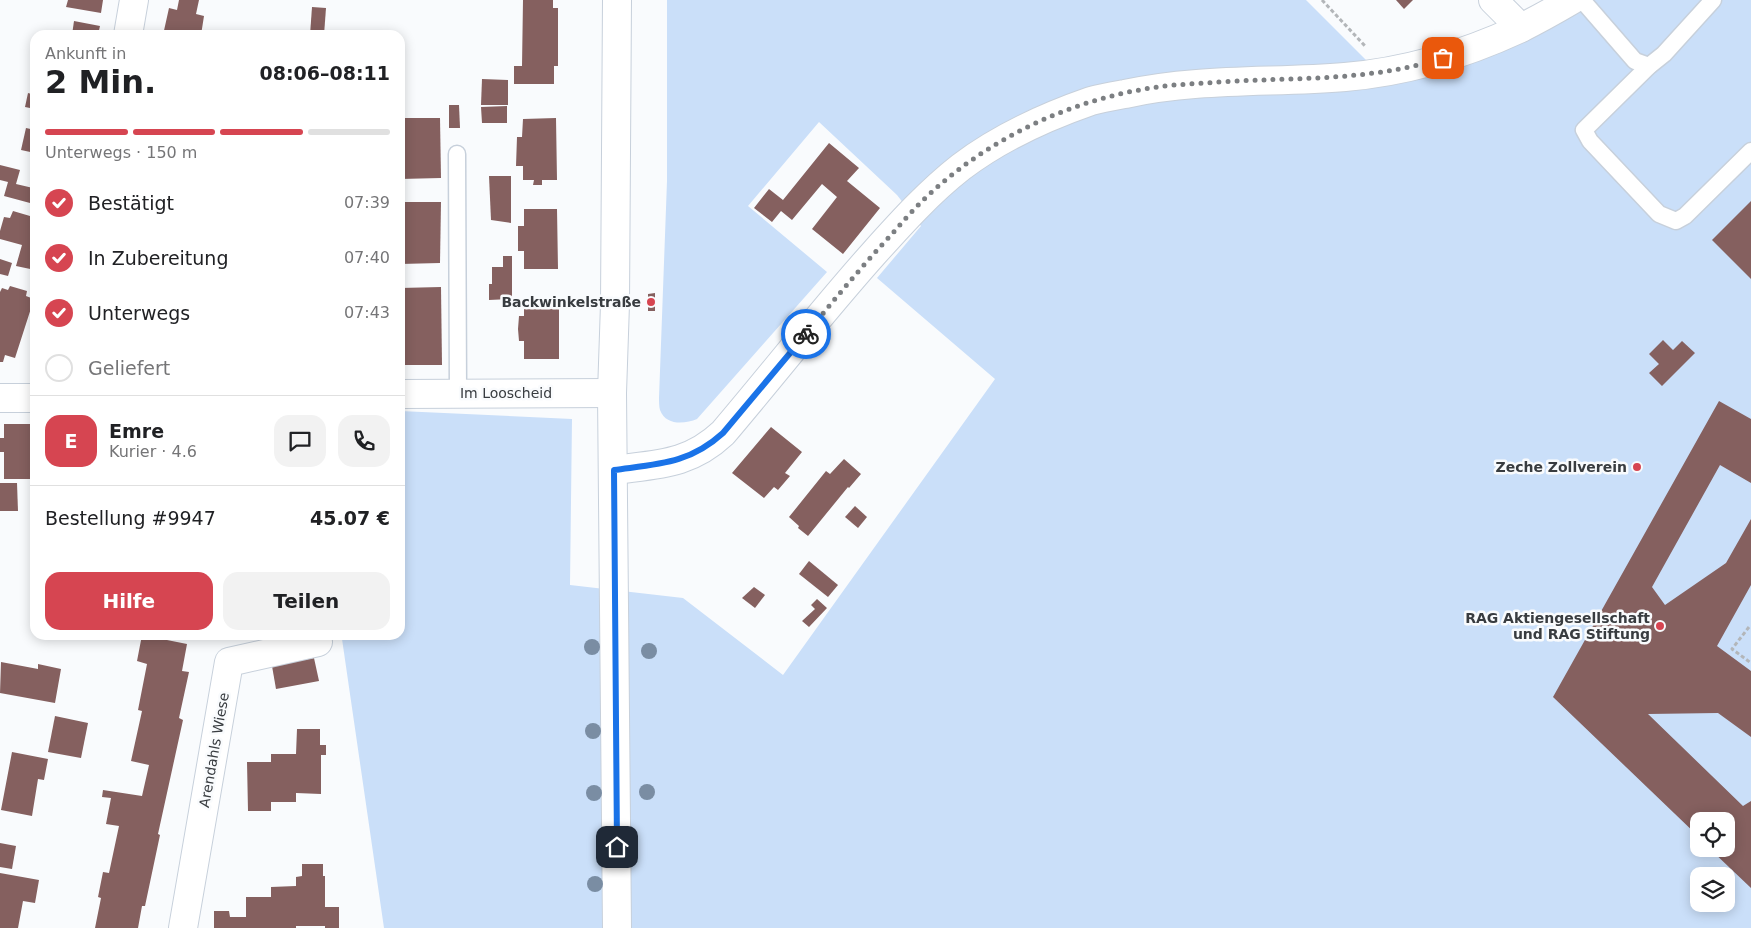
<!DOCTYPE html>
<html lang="de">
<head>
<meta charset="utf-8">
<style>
  body { margin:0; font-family:"DejaVu Sans",sans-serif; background:#f2f2f2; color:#202124; height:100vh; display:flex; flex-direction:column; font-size:19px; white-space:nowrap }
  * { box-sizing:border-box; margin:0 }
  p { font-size:16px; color:#757577 }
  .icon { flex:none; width:28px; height:28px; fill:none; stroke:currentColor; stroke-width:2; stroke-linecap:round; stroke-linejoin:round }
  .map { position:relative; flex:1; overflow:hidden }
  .details { position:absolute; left:30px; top:30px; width:375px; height:610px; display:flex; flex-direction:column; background:#fff; border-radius:15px; box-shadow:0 2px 12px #0003 }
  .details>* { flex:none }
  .buttons { position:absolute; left:1690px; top:812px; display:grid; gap:10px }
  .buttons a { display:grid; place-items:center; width:45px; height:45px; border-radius:10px; background:#fff; box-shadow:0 2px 12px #0003; font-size:25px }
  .pin { position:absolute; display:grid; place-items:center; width:42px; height:42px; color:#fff; margin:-21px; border-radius:10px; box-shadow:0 2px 8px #0006 }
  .courier { position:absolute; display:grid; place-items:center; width:50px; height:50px; margin:-25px; border:4px solid #1a73e8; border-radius:50%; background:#fff; color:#222; box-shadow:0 1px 6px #0007 }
  .headline em { font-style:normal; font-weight:600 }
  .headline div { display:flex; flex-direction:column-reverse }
  .headline { display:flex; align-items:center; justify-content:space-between; height:85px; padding:0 15px }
  h1 { font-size:32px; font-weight:600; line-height:38px }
  .bar { display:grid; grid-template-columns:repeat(4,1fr); gap:8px 5px; align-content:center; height:60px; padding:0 15px }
  .bar i { height:6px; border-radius:4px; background:#e0e0e0 }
  .bar .on { background:#d64551 }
  .bar p { grid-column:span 4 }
  .line { display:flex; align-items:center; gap:12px; padding:0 15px; border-top:1px solid #e0e0e0 }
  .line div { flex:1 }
  .round { display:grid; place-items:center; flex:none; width:52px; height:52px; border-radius:15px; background:#f2f2f2 }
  ol { padding:0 15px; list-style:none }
  li { display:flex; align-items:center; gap:15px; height:55px }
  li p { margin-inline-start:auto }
  li .icon { padding:5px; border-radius:50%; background:#d64551; color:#fff; stroke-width:4 }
  li:last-child { color:#757577 }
  li i { width:28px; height:28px; border:2px solid #e0e0e0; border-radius:50% }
  .cta { display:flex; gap:10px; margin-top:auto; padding:10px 15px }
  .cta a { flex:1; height:58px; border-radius:15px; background:#d64551; color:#fff; font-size:20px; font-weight:600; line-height:58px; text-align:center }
  .cta a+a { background:#f2f2f2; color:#202124 }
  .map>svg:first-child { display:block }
  .green { fill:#cadff9; fill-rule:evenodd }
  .building { fill:#85605f }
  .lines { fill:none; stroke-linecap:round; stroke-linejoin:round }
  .service-casing { stroke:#c7d0db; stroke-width:19 }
  .minor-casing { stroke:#c7d0db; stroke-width:30 }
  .secondary-casing { stroke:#c7d0db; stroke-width:30 }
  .path { stroke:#b3b6b9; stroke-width:3; stroke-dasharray:4 2.5; stroke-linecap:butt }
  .service { stroke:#fff; stroke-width:16 }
  .minor { stroke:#fff; stroke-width:28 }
  .secondary { stroke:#fff; stroke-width:28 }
  .tree { fill:#7a8da3 }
  .done { stroke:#7c7f82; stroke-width:5; stroke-dasharray:0 9 }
  .route { stroke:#1a73e8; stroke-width:6 }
  .poi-dot { fill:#d64551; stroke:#f9fbfd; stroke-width:2 }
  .labels { text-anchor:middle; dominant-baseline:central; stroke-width:5; stroke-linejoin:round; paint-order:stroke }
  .poi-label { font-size:14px; font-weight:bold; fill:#383c40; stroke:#f9fbfd; text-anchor:end }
  .street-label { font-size:14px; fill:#383c40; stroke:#f9fbfd }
</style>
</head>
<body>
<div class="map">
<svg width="1751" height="928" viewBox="0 0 1751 928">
  <rect width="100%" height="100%" fill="#f9fbfd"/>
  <path class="green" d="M667,0H1306L1386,80L1578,0H1751V928H384L342,639V635H400V411L572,419L570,585L683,598L783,675L995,379L877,278L921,226L897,195L819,122L748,206L827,272L697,419C685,424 666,426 660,410C659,407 659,401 659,398L667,181ZM1699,821H1726V849H1699ZM1699,876H1726V904H1699Z"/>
  <g class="building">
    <path d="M68,0H103L101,13L66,7Z"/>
    <path d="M179,0H199L196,14L204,16L201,35H163L169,8L177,10Z"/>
    <path d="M523,0H553V8H558V66H554V84H514V66H522Z"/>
    <path d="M1396,0H1413L1404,9Z"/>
    <path d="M312,7L326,8L324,35H310Z"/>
    <path d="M74,21L100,26L98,35H72Z"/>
    <path d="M482,79L508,80V105H481Z"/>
    <path d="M28,93L35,95V109L25,107Z"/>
    <path d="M449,105H459L460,128H449Z"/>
    <path d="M507,106V123H482L481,107Z"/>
    <path d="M400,118H440L441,178L400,179Z"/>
    <path d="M556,118L557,180H542V185H533L534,180H523V166H516L517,137H522L523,119Z"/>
    <path d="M26,128L35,130V153L21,150Z"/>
    <path d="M829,143L859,168L847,181L880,208L843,254L812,229L837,197L822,184L792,220L781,211L772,222L754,208L769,189L783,200Z"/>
    <path d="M0,165L20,170L16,184L33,188L30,203L4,196L8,182L0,180Z"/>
    <path d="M489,176H511V223L491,220Z"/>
    <path d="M1751,201V279L1712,240Z"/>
    <path d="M400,202H441L440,263L400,264Z"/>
    <path d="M33,203H35V270L16,266L22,245L0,239V231L4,217L10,218L13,211L30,216Z"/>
    <path d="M524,209H557L558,269H524V251H518V226H524Z"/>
    <path d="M503,256H512V299L489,300V284H492V267H503Z"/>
    <path d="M0,259L12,263L8,276L0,274Z"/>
    <path d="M10,286L27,291L26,296L34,299L15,358L5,355L3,362H0V292L2,288L8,290Z"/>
    <path d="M441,287L442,365H400V288Z"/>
    <path d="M655,293V311H648V294Z"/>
    <path d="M524,298H559V359H524V341H519L518,329L519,316H524Z"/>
    <path d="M1663,340L1673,350L1682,341L1695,353L1662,386L1649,373L1659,364L1649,354Z"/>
    <path d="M1719,401L1751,419V483L1720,465L1652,587L1665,605L1726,563L1751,519V585L1717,646L1751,671V737L1718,713L1648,714L1743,806L1751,801V888L1710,849H1726V821H1699V837L1553,697Z"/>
    <path d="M4,424H35V479H4V452H0V438H4Z"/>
    <path d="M771,427L802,452L785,473L790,476L778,490L774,487L764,498L732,473Z"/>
    <path d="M844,459L861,474L849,488L848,487L808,536L798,528L799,526L789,517L826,471L830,474Z"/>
    <path d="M0,483H17L18,511H0Z"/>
    <path d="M855,506L867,517L858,528L845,517Z"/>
    <path d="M809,561L838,585L828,597L799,574Z"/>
    <path d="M754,587L765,595L755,608L742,598Z"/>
    <path d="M817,599L827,608L809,627L802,621L815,609L811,605Z"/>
    <path d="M142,635L187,644L182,671L189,672L179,718L183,720L158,834L160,835L145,906H142L138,928H95L101,898L98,897L103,872L109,873L119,826L106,824L111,798L102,797L103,790L142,796L149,765L131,761L142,711L138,710L147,664L137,661Z"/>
    <path d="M314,658L319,681L276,689L272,666Z"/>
    <path d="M1,662L38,669V664L61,669L55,703L0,693Z"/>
    <path d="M55,716L88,723L81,758L48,752Z"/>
    <path d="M297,729H320V745H326V755H321V794L296,793V802H271V811H248L247,762H271V754H296Z"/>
    <path d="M12,752L48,759L44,780L38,779L32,816L1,810Z"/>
    <path d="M0,843L16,846L12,869L0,867Z"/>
    <path d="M302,864H323V876H325V907H339V928H325V926H296V928H214V911H229L230,917H246V897H271V887L296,886V877L302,876Z"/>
    <path d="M0,873L39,880L35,903L23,901L18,928H0Z"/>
  </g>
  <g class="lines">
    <g class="service-casing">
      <g id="service">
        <path d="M1582,0L1635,61L1649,66"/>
        <path d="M1713,0L1664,54L1649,66L1584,130L1590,141L1659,214L1676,221L1685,216L1751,151"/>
        <path d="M457,154L458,393"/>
      </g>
    </g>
    <g class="minor-casing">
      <g id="minor">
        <path d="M1493,0L1521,28"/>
        <path d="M128,35L134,0"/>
        <path d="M400,394L612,393"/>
        <path d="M0,398H35"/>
        <path d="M614,470C658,464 689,465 723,433C774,373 823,310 875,252C902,222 929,192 961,167C999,138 1045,117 1091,101C1102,98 1114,96 1125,94C1198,78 1272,83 1345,77C1405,72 1465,54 1519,29C1537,20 1555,10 1572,0"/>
        <path d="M183,928L229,662L318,642"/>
      </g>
    </g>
    <g class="secondary-casing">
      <path id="secondary" d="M617,928L612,393L615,304L617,0"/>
    </g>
    <g class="path">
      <path d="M1322,0L1366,47"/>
      <path d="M1749,627L1732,649L1751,663"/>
    </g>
    <use href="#service" class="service"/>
    <use href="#minor" class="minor"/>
    <use href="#secondary" class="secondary"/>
  </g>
  <g class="tree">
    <circle cx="592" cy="647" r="8"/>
    <circle cx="649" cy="651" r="8"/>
    <circle cx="593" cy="731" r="8"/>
    <circle cx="647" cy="792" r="8"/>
    <circle cx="594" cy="793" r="8"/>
    <circle cx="595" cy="884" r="8"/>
  </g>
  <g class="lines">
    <path class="done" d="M806,334C834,300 862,266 892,234C905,219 919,203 934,190C995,135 1076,98 1158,87C1177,84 1198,84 1218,82C1296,77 1367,82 1443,58"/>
    <path class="route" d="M617,847L614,470C658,464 689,464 723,433L806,334"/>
  </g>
  <g class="poi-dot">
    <circle cx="651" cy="302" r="5"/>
    <circle cx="1637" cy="467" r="5"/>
    <circle cx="1660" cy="626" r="5"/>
  </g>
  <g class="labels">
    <g class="poi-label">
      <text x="641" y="302">Backwinkelstraße</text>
      <text x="1627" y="467">Zeche Zollverein</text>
      <text x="1650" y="618">RAG Aktiengesellschaft<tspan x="1650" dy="16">und RAG Stiftung</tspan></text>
    </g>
    <g class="street-label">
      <text x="506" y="393">Im Looscheid</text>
      <text transform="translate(214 750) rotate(-80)">Arendahls Wiese</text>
    </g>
  </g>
</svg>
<div class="buttons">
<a><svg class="icon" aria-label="locate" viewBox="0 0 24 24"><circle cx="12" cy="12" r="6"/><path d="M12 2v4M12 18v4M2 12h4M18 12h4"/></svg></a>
<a><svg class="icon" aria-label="layers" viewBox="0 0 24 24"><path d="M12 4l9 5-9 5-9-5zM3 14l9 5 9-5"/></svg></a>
</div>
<div class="pin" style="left:1443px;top:58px;background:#ea580c"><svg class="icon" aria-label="bag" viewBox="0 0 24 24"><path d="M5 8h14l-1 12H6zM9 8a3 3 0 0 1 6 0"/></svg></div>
<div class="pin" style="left:617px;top:847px;background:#1f2937"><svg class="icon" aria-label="home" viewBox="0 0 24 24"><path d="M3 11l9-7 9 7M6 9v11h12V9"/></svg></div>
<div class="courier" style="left:806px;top:334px"><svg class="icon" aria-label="bike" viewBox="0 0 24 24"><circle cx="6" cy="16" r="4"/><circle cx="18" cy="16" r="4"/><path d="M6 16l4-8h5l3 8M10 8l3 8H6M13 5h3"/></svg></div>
<section class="details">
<div class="headline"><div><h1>2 Min.</h1><p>Ankunft in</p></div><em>08:06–08:11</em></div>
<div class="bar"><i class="on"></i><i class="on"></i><i class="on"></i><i></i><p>Unterwegs · 150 m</p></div>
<ol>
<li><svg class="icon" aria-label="check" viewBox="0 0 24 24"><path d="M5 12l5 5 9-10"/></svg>Bestätigt<p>07:39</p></li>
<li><svg class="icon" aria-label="check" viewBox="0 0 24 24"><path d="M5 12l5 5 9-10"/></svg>In Zubereitung<p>07:40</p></li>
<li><svg class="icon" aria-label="check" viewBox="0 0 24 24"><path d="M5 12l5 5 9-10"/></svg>Unterwegs<p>07:43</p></li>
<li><i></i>Geliefert</li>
</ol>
<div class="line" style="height:90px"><b class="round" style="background:#d64551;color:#fff">E</b><div><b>Emre</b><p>Kurier · 4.6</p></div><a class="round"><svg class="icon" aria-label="chat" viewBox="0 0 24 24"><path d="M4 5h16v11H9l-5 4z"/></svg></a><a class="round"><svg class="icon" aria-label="phone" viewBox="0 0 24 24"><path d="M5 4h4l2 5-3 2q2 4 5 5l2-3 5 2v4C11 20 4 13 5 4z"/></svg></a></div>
<div class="line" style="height:65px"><div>Bestellung #9947</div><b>45.07 €</b></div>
<div class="cta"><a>Hilfe</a><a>Teilen</a></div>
</section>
</div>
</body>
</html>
